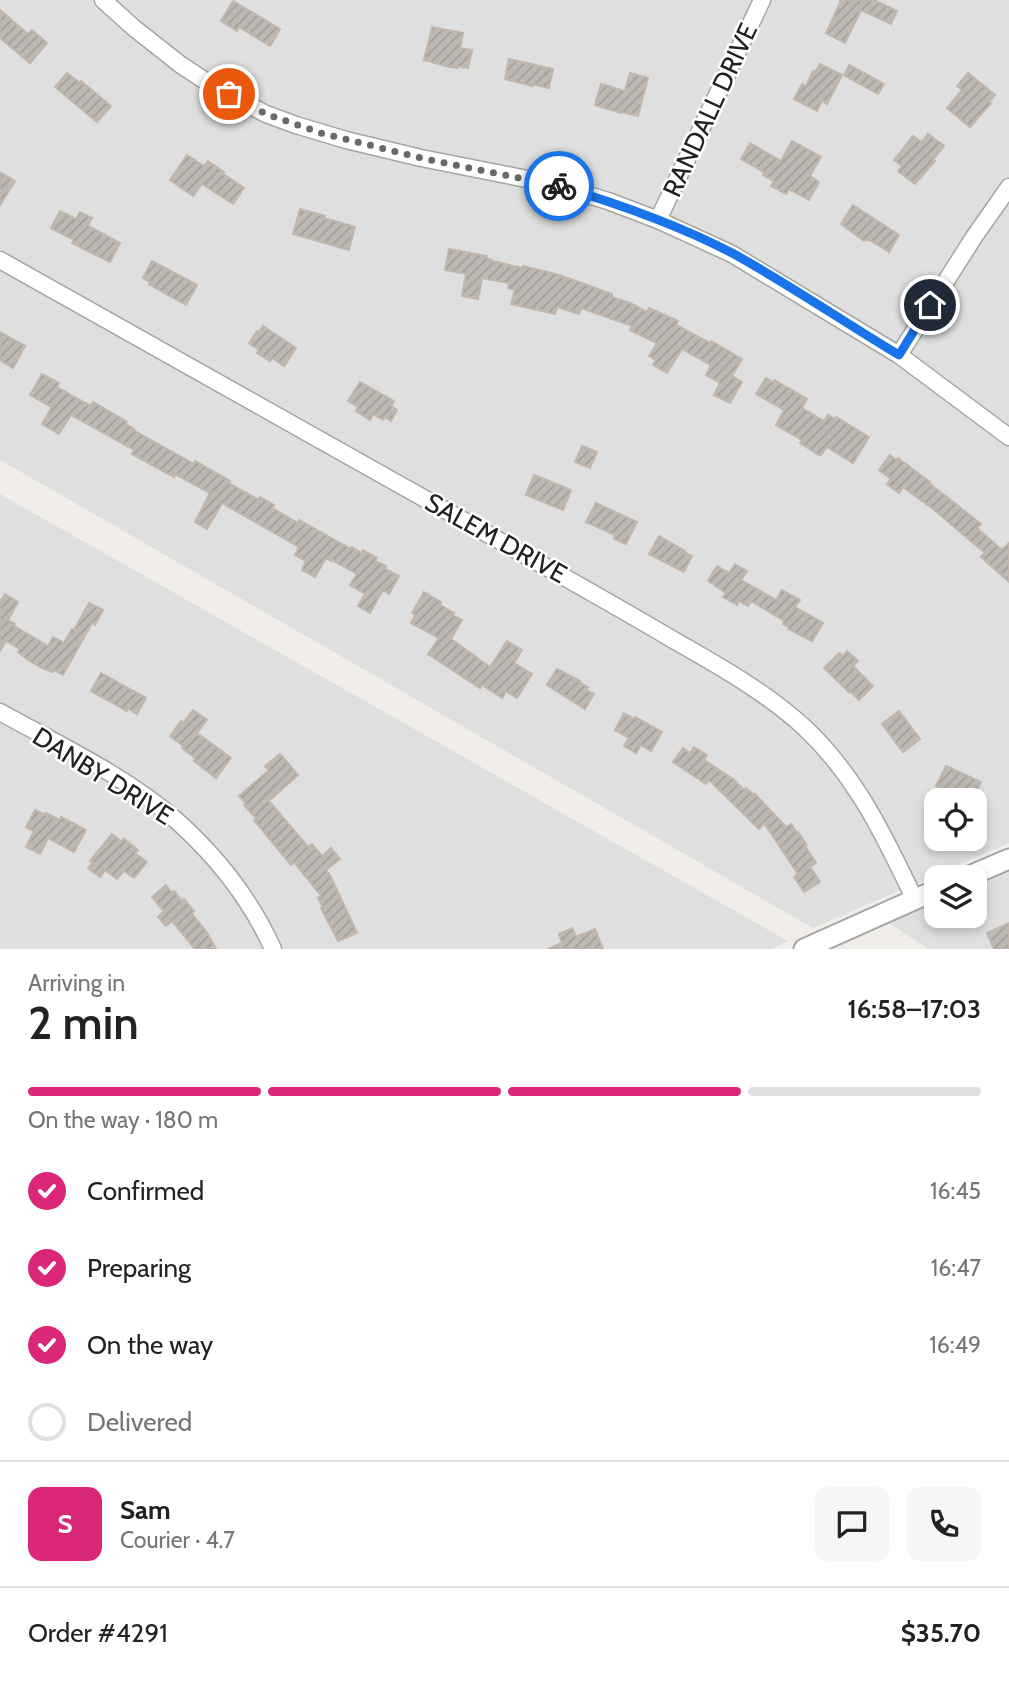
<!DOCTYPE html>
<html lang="en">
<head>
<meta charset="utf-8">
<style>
  body { margin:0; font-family:Cabin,sans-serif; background:#f6f6f6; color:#222; height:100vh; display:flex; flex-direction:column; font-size:26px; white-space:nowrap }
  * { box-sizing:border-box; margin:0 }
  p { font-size:23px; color:#767676 }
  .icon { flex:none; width:38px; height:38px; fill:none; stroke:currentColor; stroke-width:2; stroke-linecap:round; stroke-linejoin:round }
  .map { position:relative; height:949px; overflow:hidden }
  .side { display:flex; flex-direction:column; background:#fff; flex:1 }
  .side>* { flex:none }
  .controls { position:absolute; left:924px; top:788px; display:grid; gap:14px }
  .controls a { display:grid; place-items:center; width:63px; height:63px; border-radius:14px; background:#fff; box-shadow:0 4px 10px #0003; font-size:35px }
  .pin { position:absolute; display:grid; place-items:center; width:60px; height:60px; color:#fff; margin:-30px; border:4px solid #fff; border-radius:50%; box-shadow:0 2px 7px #0007 }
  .courier { position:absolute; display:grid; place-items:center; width:70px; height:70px; margin:-35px; border:5px solid #1a73e8; border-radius:50%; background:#fff; color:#222; box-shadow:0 2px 9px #0007 }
  .headline em { font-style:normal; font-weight:600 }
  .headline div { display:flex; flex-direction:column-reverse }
  .headline { display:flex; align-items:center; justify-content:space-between; height:119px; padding:0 28px }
  h1 { font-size:46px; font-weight:600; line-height:52px }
  .bar { display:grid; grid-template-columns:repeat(4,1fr); gap:10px 7px; align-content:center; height:84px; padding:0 28px }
  .bar i { height:9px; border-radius:5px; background:#e0e0e0 }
  .bar .on { background:#db2777 }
  .bar p { grid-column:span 4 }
  .line { display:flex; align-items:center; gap:18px; padding:0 28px; border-top:2px solid #e0e0e0 }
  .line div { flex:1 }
  .round { display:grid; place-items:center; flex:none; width:74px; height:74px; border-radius:14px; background:#f6f6f6 }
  ol { padding:0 28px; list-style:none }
  li { display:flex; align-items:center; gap:21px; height:77px }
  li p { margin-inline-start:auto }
  li .icon { padding:7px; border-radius:50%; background:#db2777; color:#fff; stroke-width:4 }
  li:last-child { color:#767676 }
  li i { width:38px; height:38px; border:4px solid #e0e0e0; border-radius:50% }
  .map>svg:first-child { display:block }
  .residential { fill:#dfdfdf; fill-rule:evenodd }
  .building { fill:url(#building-hatch); stroke:#c2b6ac; stroke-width:2 }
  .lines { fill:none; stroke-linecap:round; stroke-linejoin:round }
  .minor-casing { stroke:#a5a5a5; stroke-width:19 }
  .tertiary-casing { stroke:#a5a5a5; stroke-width:23 }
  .minor { stroke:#fff; stroke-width:16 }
  .tertiary { stroke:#fff; stroke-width:19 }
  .done { stroke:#6a6967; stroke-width:7; stroke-dasharray:0 12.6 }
  .route { stroke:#1a73e8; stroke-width:9 }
  .labels { text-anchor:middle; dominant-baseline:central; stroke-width:5; stroke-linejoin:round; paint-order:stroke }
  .street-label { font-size:26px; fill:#212121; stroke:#fff }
</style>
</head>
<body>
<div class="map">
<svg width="1009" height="949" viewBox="0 0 1009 949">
  <defs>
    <pattern id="building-hatch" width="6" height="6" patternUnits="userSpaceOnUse" patternTransform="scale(1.75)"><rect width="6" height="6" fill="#beb8b2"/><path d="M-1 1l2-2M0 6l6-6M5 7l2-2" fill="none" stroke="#a39e99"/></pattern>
  </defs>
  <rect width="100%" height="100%" fill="#f1eee9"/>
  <g class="residential">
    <path d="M0,0H1009V843L813,928L0,460ZM936,800H975V838H936Z"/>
    <path d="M0,494L788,941L771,949H0Z"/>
    <path d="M1009,870V949H928L888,922L936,902V915H975V885Z"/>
  </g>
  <g class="building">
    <path d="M839,0H874L897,11L891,24L861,10L845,43L826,33L841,1Z"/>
    <path d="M233,1L280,29L270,46L239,27L237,31L221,21Z"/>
    <path d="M0,10L28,34L32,30L47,43L30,63L0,38Z"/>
    <path d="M432,27L463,33L460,48L472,50L468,68L458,66V68L450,67L424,60Z"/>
    <path d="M509,59L553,69L549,88L532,84V86L505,79Z"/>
    <path d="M820,64L842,75L827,104L822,101L817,111L794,99L802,84L806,86L813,71L815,72Z"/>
    <path d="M849,65L884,84L878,94L844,75Z"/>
    <path d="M67,73L80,83L81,81L111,106L97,122L55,87Z"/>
    <path d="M630,73L648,78L638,116L622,112L621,113L595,105L601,84L625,91Z"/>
    <path d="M968,73L995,95L989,102L991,103L970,127L947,108L962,90L957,86Z"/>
    <path d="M928,134L944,146L933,160L935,161L915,184L898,171L902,166L894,160L913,136L922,142Z"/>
    <path d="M792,141L821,157L810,176L819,182L809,200L789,189L786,194L771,186L774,181L763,175L764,172L741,159L750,143L781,161Z"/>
    <path d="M187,155L204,166L208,161L224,172L222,173L244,188L233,204L202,184L193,196L170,180Z"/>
    <path d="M0,172L15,181L0,205Z"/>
    <path d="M853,205L899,235L889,252L873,242L866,239L864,241L841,224Z"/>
    <path d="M300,209L325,216L324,218L355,227L349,250L293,234Z"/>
    <path d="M60,211L76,219L80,212L92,218L88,226L120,243L110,262L72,243L74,240L51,228Z"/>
    <path d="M449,249L487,256L486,258L493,261L522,268L523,266L559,275L612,294V297L630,303L647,312L649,308L678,321L676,325L710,343L711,341L742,359L732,376L742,382L730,403L714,395L720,383L706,375L711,365L682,349L667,373L653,365L656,360L649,356L657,343L630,330L632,326L581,308L579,314L557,307L555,314L511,304L515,290L508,288L509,283L482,278L478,299L462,296L466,274L445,270Z"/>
    <path d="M152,261L197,285L186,305L149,284L150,282L143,278Z"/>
    <path d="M263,326L296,348L284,366L272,358L270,361L257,353L259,350L249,343L257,331L259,332Z"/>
    <path d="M0,332L25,346L13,368L0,360Z"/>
    <path d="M42,374L59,383L57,387L91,406L93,402L127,422L126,424L134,429L133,430L194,464L195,461L230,481L229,483L259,500L260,497L274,505L272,508L298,523L299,520L351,549L352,547L361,553L363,550L377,558L375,561L386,566L385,569L399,576L389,594L383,590L370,613L358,606L365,594L350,585L357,574L332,560L331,561L326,558L315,577L302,570L306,561L295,555L299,547L222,503L207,529L195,522L210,493L175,474L174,477L132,454L134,450L71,415L59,434L42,424L52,407L30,395Z"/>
    <path d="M766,378L773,382L774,380L807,399L802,408L824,421L828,415L835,419L836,417L869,437L853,463L827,447L821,455L820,454L819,455L800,443L802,440L776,425L784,410L756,394Z"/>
    <path d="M360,382L394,401L391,406L397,410L391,421L385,417L383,420L373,414L370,420L356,411L358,407L348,401Z"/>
    <path d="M582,446L597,452L590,468L575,462Z"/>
    <path d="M890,455L896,460L898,458L930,482L929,483L981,524L977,528L1002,550L1009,543V582L981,557L985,553L933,509L903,487L899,493L887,484L891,479L879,470Z"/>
    <path d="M534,475L571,490L563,510L526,495Z"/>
    <path d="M596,503L637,522L626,544L614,539L615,535L586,522Z"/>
    <path d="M659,536L685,551L684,552L692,556L684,572L649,554Z"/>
    <path d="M735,564L747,571L741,580L776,600L782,590L800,600L795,607L823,623L812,641L788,629L789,627L783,624L784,621L751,601L748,606L739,601L737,605L723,597L726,593L708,581L717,566L729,573Z"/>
    <path d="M424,592L441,602L440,605L454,613L452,615L462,620L451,639L490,667L507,641L522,650L514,663L532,674L517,698L506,691L502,698L482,685L480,688L428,654L439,638L411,623L415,615L412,613Z"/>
    <path d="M5,594L18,602L8,620L15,624L14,626L48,646L53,637L64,643L72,629L74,630L89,603L103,610L95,625L92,623L63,675L54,670L53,672L44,669L28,660L18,652L20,649L6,641L0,651V602Z"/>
    <path d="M847,651L858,661L853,666L873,686L859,700L851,692L850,693L824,668L839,653L843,656Z"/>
    <path d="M557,669L580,681L579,682L588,687L586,690L594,694L585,709L547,685Z"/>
    <path d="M101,673L146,698L137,714L128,709L127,711L91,691Z"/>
    <path d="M193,710L207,720L197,733L231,758L216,778L194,761L196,759L182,748L183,746L170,736L181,721L183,723Z"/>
    <path d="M899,711L920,739L903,752L882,724Z"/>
    <path d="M624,713L634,719L635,717L662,732L651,751L641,745L636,753L624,746L629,738L615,730Z"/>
    <path d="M694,747L707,755L704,760L733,779L744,790L746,788L754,795L755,794L786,827L791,824L797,833L798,832L807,845L805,846L816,863L810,867L820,882L804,892L794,877L798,874L764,823L759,829L709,780L706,784L673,762L683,748L690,753Z"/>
    <path d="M280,754L298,775L269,801L308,847L312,844L322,856L331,848L340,859L326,870L330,875L357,933L338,941L321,908H323L318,898L321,896L294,862L291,865L254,820L256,818L244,805L246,803L239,796L269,770L265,766Z"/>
    <path d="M946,766L981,782L972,800H965L936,786Z"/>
    <path d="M35,810L45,815L46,813L60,820L61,817L86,830L74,852L48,838L40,854L26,847L34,831L26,827Z"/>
    <path d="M112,834L122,842L124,839L138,850L135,853L147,862L134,878L124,871L117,879L105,870L100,877L88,868L93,862L90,861Z"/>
    <path d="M166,885L172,893L174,891L182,901L184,899L194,911L192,914L206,931L216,949H195L172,921L166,926L158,917L164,911L152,897Z"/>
    <path d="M1009,923V949H994L987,933Z"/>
    <path d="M572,928L576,937L595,929L603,949H548L562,943L559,934Z"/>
  </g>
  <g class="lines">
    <g class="minor-casing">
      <g id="minor">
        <path d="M103,0L134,28L181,65L213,86L266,114L296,125L346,140L421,158L552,184L608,201L658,220L732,254L899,355L1009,437"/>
        <path d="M658,220L762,0"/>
        <path d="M0,260C174,358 349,456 523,554C575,583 626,612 677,642C721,667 767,693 805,728C856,776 885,837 915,900"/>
        <path d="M899,355L974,237L1009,187"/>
        <path d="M0,712C58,744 127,777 177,821C217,857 251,900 273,949"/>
      </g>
    </g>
    <g class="tertiary-casing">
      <g id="tertiary">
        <path d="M967,877L1009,859"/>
        <path d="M804,949L936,890"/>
      </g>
    </g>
    <use href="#minor" class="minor"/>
    <use href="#tertiary" class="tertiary"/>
  </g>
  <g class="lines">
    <path class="done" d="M229,94L266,114L321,133L421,158L559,186"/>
    <path class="route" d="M559,186C619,204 679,225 734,254C790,285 844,322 899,355L930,305"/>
  </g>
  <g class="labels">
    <g class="street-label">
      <text transform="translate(710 110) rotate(-65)">RANDALL DRIVE</text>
      <text transform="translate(496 538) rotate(29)">SALEM DRIVE</text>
      <text transform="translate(103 776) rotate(32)">DANBY DRIVE</text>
    </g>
  </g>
</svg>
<div class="controls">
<a><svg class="icon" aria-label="locate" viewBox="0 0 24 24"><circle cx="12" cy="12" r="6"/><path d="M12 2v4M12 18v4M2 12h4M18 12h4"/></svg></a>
<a><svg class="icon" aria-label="layers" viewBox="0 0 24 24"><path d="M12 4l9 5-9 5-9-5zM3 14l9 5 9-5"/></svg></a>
</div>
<div class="pin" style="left:229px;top:94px;background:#ea580c"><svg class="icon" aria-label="bag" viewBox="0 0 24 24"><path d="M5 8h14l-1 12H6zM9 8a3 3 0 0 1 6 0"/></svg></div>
<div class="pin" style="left:930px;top:305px;background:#1f2937"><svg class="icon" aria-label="home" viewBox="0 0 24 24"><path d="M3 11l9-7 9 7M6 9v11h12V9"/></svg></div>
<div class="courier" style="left:559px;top:186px"><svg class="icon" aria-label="bike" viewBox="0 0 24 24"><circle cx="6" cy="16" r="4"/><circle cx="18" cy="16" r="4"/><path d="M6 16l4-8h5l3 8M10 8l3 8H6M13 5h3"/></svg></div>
</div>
<section class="side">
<div class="headline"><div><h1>2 min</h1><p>Arriving in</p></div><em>16:58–17:03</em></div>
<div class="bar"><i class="on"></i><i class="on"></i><i class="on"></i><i></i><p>On the way · 180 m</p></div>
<ol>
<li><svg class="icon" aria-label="check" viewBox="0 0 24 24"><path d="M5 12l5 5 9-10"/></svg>Confirmed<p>16:45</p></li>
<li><svg class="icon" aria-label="check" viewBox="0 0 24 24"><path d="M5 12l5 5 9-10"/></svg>Preparing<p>16:47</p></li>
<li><svg class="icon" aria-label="check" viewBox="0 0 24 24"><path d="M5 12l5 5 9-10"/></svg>On the way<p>16:49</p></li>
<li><i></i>Delivered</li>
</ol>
<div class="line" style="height:126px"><b class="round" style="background:#db2777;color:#fff">S</b><div><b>Sam</b><p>Courier · 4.7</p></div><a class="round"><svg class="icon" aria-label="chat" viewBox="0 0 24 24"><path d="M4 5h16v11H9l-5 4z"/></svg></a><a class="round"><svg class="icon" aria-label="phone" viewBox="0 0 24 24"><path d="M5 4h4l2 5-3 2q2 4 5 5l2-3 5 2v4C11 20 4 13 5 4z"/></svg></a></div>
<div class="line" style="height:91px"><div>Order #4291</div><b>$35.70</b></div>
</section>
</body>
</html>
